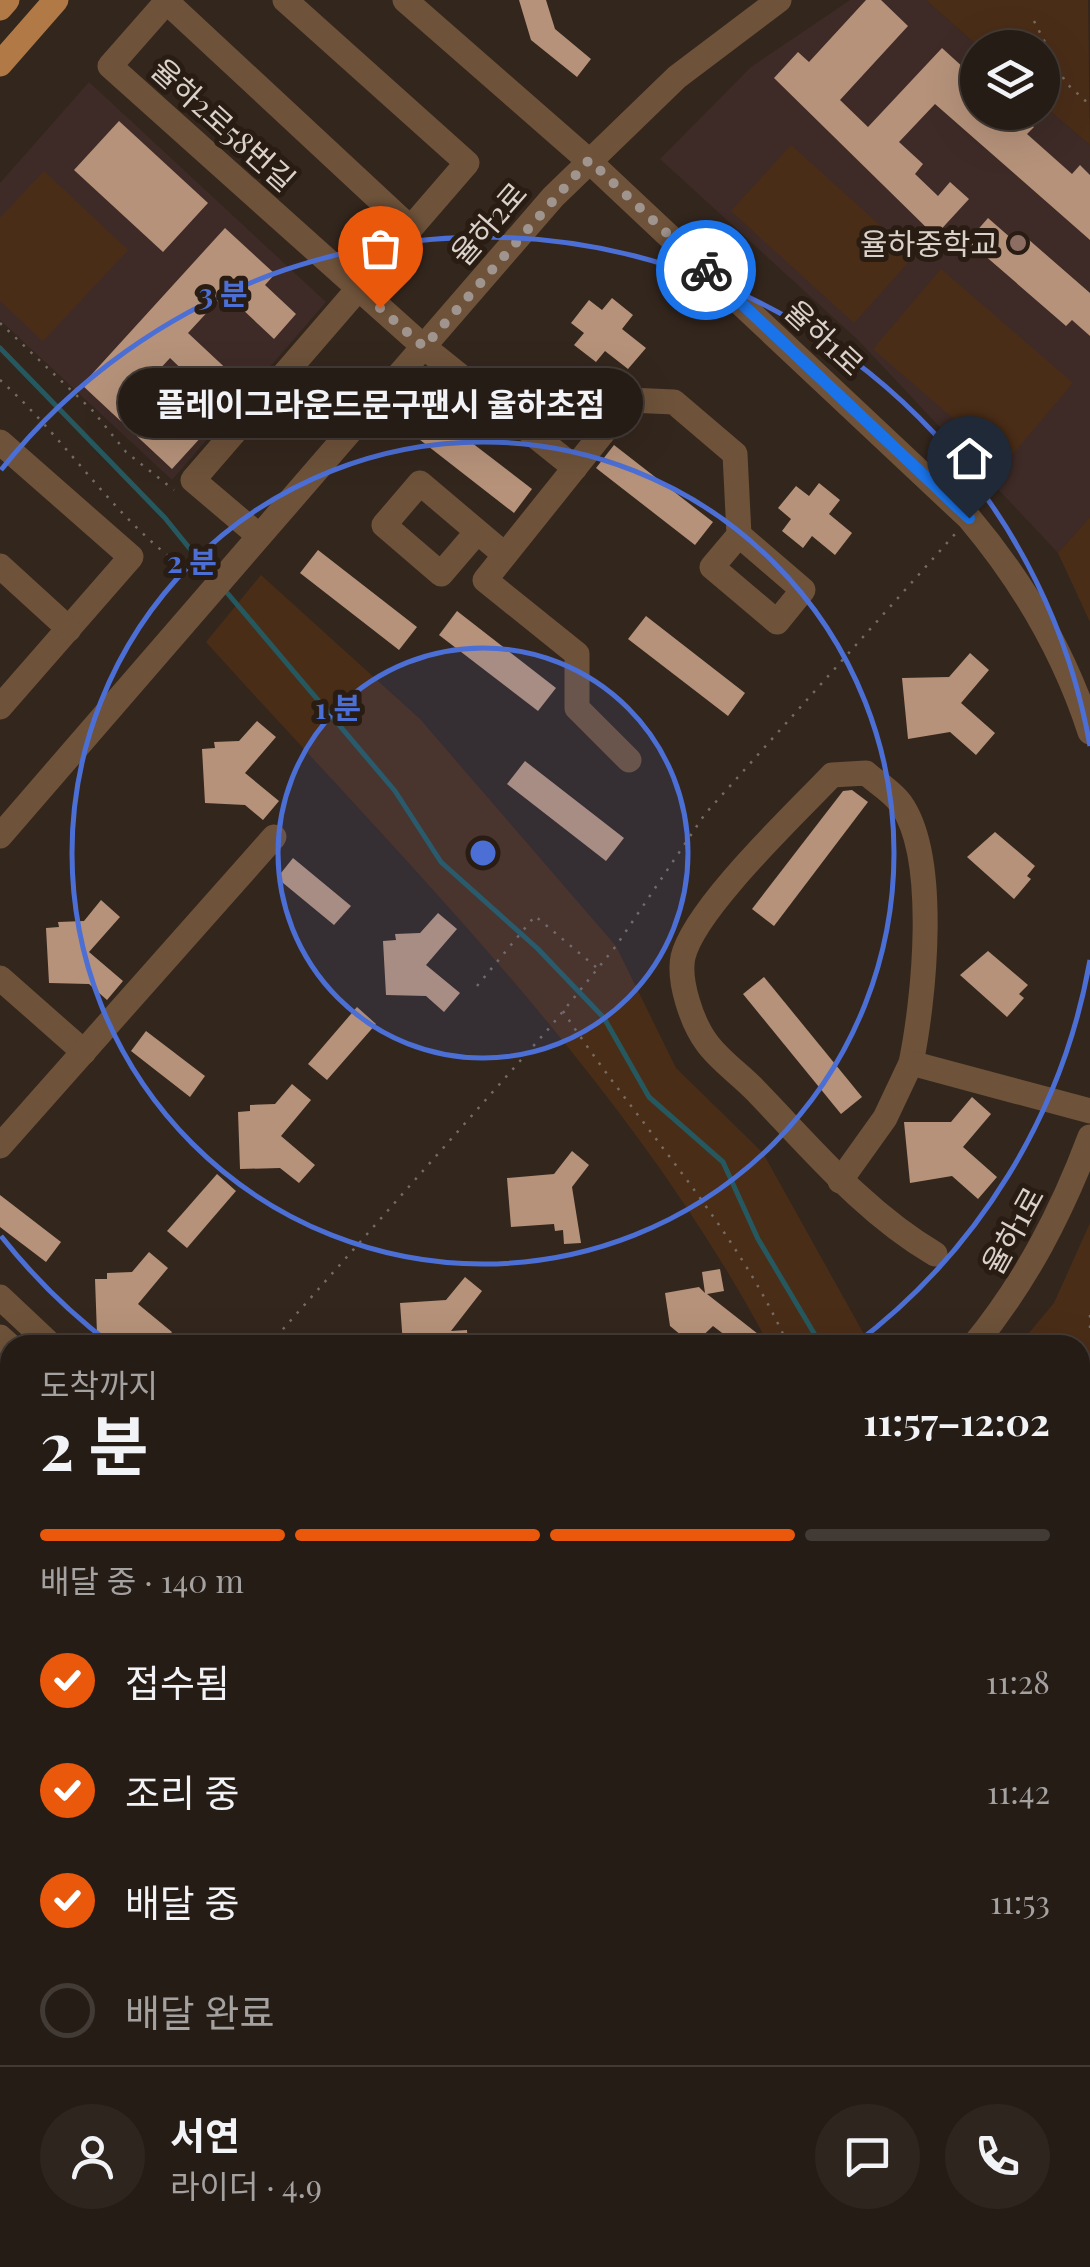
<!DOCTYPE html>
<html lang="ko">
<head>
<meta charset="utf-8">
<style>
  body { margin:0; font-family:"Playfair Display","Noto Sans KR",serif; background:#2e251f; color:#f1f3f6; height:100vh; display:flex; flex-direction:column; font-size:38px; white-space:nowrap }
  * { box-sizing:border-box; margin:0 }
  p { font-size:32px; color:#a4a1a1 }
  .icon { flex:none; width:55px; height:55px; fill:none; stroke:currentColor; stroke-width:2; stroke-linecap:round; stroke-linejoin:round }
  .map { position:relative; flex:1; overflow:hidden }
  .side { position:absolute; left:0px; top:1335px; width:1090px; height:932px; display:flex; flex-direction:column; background:#261c16; border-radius:30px 30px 0 0; box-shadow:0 10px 40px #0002,0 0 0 2px #423a35 }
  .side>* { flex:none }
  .tools { position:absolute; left:960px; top:30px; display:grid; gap:20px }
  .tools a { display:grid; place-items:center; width:100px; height:100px; border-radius:50%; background:#261c16; box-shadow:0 10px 40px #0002,0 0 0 2px #423a35; font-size:50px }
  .pin { position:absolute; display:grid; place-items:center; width:85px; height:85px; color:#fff; margin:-102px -42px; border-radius:50% 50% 50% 0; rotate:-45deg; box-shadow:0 0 10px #0007 }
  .pin .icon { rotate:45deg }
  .courier { position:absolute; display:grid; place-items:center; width:100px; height:100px; margin:-50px; border:8px solid #1a73e8; border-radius:50%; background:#fff; color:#222; box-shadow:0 2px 12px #0007 }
  .bubble { position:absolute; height:70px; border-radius:35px; background:#261c16; box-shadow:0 10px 40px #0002,0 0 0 2px #423a35; font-size:32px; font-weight:700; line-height:70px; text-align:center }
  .headline em { font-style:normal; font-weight:700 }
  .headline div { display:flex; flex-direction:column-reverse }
  .headline { display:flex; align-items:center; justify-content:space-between; height:170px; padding:0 40px }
  h1 { font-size:65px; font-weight:700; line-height:75px }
  .bar { display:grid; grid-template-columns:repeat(4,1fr); gap:15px 10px; align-content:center; height:120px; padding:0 40px }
  .bar i { height:12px; border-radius:8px; background:#423a35 }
  .bar .current { background:#ea580c }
  .bar p { grid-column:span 4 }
  .line { display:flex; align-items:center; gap:25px; padding:0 40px; border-top:2px solid #423a35 }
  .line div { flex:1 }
  .round { display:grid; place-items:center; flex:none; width:105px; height:105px; border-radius:52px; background:#2e251f }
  ol { padding:0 40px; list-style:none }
  li { display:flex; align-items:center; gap:30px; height:110px }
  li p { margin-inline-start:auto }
  li .icon { padding:10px; border-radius:50%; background:#ea580c; color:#fff; stroke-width:4 }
  li:last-child { color:#a4a1a1 }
  li i { width:55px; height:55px; border:5px solid #423a35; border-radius:50% }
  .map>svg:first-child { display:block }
  .built { fill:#3f2b1e }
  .education { fill:#3e2b27 }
  .green { fill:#4a2d17 }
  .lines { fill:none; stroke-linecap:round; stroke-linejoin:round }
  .stream { stroke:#26595f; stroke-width:5 }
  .building { fill:#b6927a }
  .path { stroke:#766b63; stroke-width:2.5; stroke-dasharray:2.5 8; stroke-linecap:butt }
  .minor { stroke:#6e523a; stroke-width:25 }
  .major { stroke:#b17945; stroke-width:25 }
  .done { stroke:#a0958e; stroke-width:10; stroke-dasharray:0 18 }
  .route { stroke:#1a73e8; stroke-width:12 }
  .ring { fill:none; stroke:#4c6fd5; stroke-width:5 }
  .education-dot { fill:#8d6e63; stroke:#291c13; stroke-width:4 }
  .labels { text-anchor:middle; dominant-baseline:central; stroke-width:10; stroke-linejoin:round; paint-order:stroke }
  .street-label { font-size:30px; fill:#dad1cb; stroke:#291c13 }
  .poi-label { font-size:30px; fill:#dad1cb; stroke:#291c13; text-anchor:end }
  .centre { fill:#4c6fd5; stroke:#291c13; stroke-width:5 }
  .ring-label { font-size:30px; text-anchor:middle; font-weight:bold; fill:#4c6fd5; stroke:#291c13; stroke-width:10; stroke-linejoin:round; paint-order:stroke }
</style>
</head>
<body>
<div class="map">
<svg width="1090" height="2267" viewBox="0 0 1090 2267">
  <rect width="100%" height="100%" fill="#33261d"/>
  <g class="built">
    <path d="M0,1368L10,1377V1615L0,1606Z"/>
    <path d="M0,1682L10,1690V1915L0,1906Z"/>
  </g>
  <g class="education">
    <path d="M850,0H926L979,47L978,112H1042L1043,105L1090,145V517L1058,553L858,340L660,159L751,67Z"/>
    <path d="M89,82L326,302L172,480L0,320V183Z"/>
  </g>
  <g class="green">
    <path d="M926,0H1088L1090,145L1043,105L1042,48L979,47Z"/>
    <path d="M791,145L914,256L854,323L731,211Z"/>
    <path d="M44,171L128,250L43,341L0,301V218Z"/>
    <path d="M941,269L1073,383L1005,463L873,349Z"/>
    <path d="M1090,517V622L1058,553Z"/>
    <path d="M261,575L420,719L616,946L676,1068L763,1153L870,1345H769C628,1079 406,864 206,642Z"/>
    <path d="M1090,1223V1855L1080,1882V1345H1019L1054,1303Z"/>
  </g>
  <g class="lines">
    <g class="stream">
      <path d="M0,348L165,518L212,576"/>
      <path d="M223,588L395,791L441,862L537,948L604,1018L649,1097L723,1162L758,1239L821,1345"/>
      <path d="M1080,1949L1090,1926"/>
      <path d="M983,2267L984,2258"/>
    </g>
  </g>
  <g class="building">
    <path d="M519,0H546L555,29L591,59L577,77L531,40Z"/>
    <path d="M866,0H881L908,26L840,100L868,127L942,48L976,79L968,88L978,97V112H1018L1034,127L1027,134L1072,174L1080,165L1090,175V240L935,104L899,142L923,164L915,174L938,196L950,182L969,199L935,236L774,78L798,52L809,62Z"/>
    <path d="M119,121L208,203L163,252L74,170Z"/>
    <path d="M988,218L1019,245L1028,239L1090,293V336L1072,320L1066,326L968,241Z"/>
    <path d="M225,228L275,274L265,285L296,314L274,339L225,293L188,333L234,376L213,399L170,358L147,383L203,435L172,469L82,385Z"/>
    <path d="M612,298L633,315L622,329L646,348L628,369L605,351L596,362L574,345L584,333L571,323L589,300L602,310Z"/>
    <path d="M433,413L532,489L514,513L415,436Z"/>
    <path d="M614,445L713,522L695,545L596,468Z"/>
    <path d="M819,483L840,500L829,514L852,533L835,555L812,536L803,548L782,531L791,519L778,508L796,486L809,496Z"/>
    <path d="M318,550L417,627L399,650L300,573Z"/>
    <path d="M457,611L556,688L538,711L439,635Z"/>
    <path d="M646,616L745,693L728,716L628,639Z"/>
    <path d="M970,653L989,670L961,703L995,733L976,755L950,732L908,739L902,678L949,677Z"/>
    <path d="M257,721L276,737L245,773L279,801L263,820L245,805L205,803L202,749L215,748L214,742L239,741Z"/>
    <path d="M525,761L624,838L606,861L507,784Z"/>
    <path d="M852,790L868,802L774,926L752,909L843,791Z"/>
    <path d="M995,832L1035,866L1027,876L1031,879L1014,899L967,857Z"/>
    <path d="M293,858L351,906L334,925L277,878Z"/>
    <path d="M101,900L120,917L89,952L123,981L107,1000L89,984L49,983L46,928L59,927L58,922L84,921Z"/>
    <path d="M438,913L457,929L426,965L460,993L444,1012L426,996L386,995L383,941L396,940L395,934L420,933Z"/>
    <path d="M988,951L1028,985L1019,994L1024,998L1007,1017L960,975Z"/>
    <path d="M764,977L862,1097L841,1114L743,994Z"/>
    <path d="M357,1007L376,1024L327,1080L308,1064Z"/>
    <path d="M146,1031L205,1076L190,1097L131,1051Z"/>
    <path d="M292,1084L311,1100L281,1136L315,1165L299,1183L280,1168L240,1169L238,1112L250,1111V1105L275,1104Z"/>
    <path d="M972,1097L991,1114L963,1147L997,1177L978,1199L952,1176L910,1183L904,1122H951Z"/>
    <path d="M572,1151L589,1165L572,1187L581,1243L564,1244L563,1230L555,1231L554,1224L511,1227L507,1178L554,1174Z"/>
    <path d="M217,1174L236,1191L187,1248L167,1231Z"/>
    <path d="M0,1195L61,1242L46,1262L0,1227Z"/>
    <path d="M149,1252L168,1268L138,1304L172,1332L161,1345H149L137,1335L97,1334L95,1279H107V1273L132,1272Z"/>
    <path d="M720,1269L724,1291L707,1294L758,1334L749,1345H738L713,1326L693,1345L670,1326L665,1293L699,1287L705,1293L702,1272Z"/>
    <path d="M465,1277L482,1291L451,1331L467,1330L468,1345H403L400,1303L446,1300Z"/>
  </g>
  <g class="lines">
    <g class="path">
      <path d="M1034,21L1066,83L1090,105"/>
      <path d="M0,323L93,411L126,452L174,490"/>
      <path d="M0,380C63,436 109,511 176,562"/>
      <path d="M477,986L535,916L597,968"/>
      <path d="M563,1011C635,1121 735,1225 788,1345"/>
      <path d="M1090,1315V1331"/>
      <path d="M269,1345L551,1026L616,946L705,814L955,534"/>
      <path d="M1080,1493L1090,1477"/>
      <path d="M1080,1496L1090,1495"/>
      <path d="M1080,1554L1082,1578L1090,1576"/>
      <path d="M1080,1576L1085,1590L1080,1602"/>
      <path d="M1080,1676L1090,1670"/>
      <path d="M1080,1741L1088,1758L1080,1784"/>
      <path d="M1080,1817L1090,1794"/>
      <path d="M0,1881L10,1880"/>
      <path d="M1080,2152L1090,2094"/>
      <path d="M957,2267V2258"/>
      <path d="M1065,2267V2258"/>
    </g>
    <g class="minor">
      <path d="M168,0L110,66L424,347L575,468"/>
      <path d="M405,0L589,161L969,518C1023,582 1064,652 1090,732"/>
      <path d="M167,2L410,228"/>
      <path d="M0,442L131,557L0,707"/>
      <path d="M477,532L441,574L384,525L420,483L505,555"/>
      <path d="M259,536L193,480L467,163L285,0"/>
      <path d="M0,566L69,629"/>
      <path d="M629,760L577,708V654L485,580L629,400L674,402L735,454L739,535L803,590L777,622L712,567L739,535"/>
      <path d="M0,836L553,197L677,77L779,0"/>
      <path d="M0,978L84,1052"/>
      <path d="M911,1063C924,1000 939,858 901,804C893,792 876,782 866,773L832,775C796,813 694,909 683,957C678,981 692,1023 707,1043C720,1061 741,1075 756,1091C813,1150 864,1212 935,1254"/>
      <path d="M0,1146L274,837"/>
      <path d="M840,1181L885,1118L911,1063L1090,1111"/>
      <path d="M0,1297L51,1345"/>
      <path d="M0,1337L10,1346"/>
      <path d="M974,1345C1026,1281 1061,1214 1090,1137"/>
      <path d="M0,1470L6,1475L10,1470"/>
      <path d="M0,1654L10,1643"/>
      <path d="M4,1801L10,1807"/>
      <path d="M0,1927L10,1936"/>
      <path d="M0,2135L10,2147"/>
      <path d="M1080,2235L1090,2236"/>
      <path d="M52,2258L53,2267"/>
      <path d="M188,2267L191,2258"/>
      <path d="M242,2267L246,2258"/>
      <path d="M708,2267L711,2258"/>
    </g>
    <g class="major">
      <path d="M0,8L7,0"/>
      <path d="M0,64L56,0"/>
    </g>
  </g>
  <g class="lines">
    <path class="done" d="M380,308L424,347L589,160L706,270"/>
    <path class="route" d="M706,270L969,518"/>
  </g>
  <circle cx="483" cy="853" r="205" fill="#4c6fd5" fill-opacity=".12"/>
  <g class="ring">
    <circle cx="483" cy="853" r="205"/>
    <circle cx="483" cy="853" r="411"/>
    <path d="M1090 960A616 616 0 0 1 854 1345M112 1345A616 616 0 0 1 1 1236M1 470A616 616 0 0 1 1090 746"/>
  </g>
  <circle class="education-dot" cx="1018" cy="243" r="10"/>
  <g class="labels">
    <g class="street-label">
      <text transform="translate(224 124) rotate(42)">율하2로58번길</text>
      <text transform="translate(488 223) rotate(-49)">율하2로</text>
      <text transform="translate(825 337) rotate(43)">율하1로</text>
      <text transform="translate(1012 1230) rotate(-61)">율하1로</text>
    </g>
    <g class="poi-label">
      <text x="998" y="243">율하중학교</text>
    </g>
  </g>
  <circle cx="483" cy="853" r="15" class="centre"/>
  <g class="ring-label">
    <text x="223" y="305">3 분</text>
    <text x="192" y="573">2 분</text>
    <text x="338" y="719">1 분</text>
  </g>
</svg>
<div class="tools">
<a><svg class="icon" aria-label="layers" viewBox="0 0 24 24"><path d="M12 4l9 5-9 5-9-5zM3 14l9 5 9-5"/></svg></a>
</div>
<div class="pin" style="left:380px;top:308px;background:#ea580c"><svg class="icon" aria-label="bag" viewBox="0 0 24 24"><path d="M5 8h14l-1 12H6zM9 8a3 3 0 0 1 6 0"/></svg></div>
<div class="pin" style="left:969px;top:518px;background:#1f2937"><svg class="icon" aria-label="home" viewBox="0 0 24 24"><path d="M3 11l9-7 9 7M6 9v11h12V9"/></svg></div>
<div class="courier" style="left:706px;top:270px"><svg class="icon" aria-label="bike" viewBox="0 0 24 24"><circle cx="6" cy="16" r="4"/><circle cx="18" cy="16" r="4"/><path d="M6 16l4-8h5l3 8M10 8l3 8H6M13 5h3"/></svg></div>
<div class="bubble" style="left:118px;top:368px;width:525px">플레이그라운드문구팬시 율하초점</div>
<section class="side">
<div class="headline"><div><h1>2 분</h1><p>도착까지</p></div><em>11:57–12:02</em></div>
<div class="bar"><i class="current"></i><i class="current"></i><i class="current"></i><i></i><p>배달 중 · 140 m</p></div>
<ol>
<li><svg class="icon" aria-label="check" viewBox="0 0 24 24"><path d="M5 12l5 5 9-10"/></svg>접수됨<p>11:28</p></li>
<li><svg class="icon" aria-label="check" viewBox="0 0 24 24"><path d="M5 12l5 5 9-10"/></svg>조리 중<p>11:42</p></li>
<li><svg class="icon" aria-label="check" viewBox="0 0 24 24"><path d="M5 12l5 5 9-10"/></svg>배달 중<p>11:53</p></li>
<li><i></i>배달 완료</li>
</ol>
<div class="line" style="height:180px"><a class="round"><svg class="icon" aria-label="person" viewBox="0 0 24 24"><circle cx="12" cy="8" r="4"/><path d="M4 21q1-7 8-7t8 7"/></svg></a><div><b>서연</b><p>라이더 · 4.9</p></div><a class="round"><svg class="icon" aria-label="chat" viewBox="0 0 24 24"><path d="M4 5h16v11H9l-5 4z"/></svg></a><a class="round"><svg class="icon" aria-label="phone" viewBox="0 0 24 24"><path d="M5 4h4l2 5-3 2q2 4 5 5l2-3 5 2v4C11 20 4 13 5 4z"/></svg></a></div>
</section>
</div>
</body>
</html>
